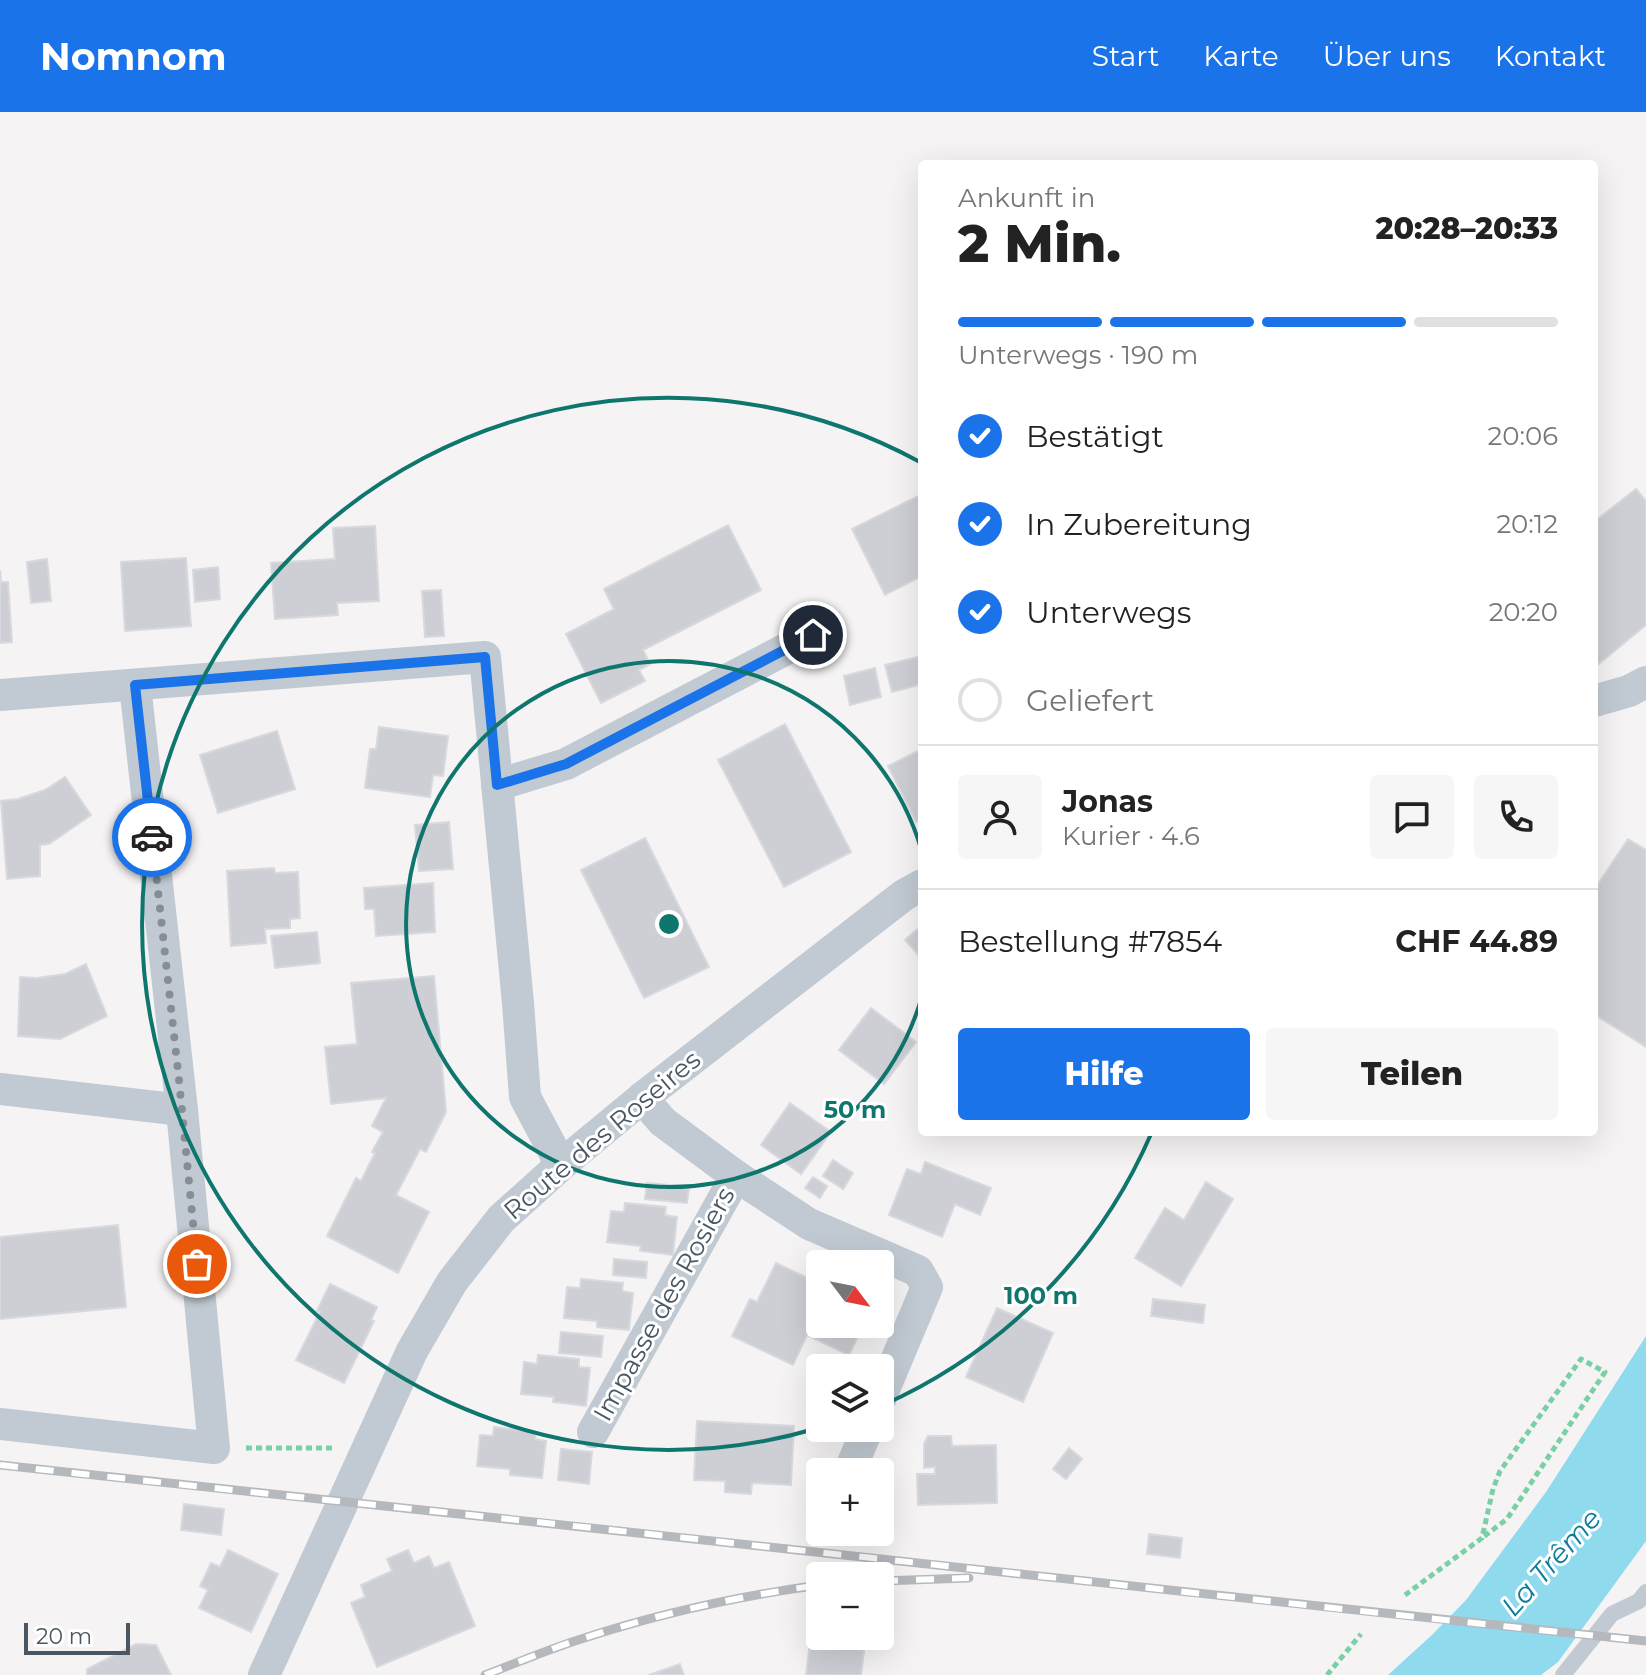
<!DOCTYPE html>
<html lang="de">
<head>
<meta charset="utf-8">
<style>
  body { margin:0; font-family:Montserrat,sans-serif; background:#f6f6f6; color:#222; height:100vh; display:flex; flex-direction:column; font-size:30px; white-space:nowrap }
  * { box-sizing:border-box; margin:0 }
  p { font-size:26px; color:#767676 }
  .icon { flex:none; width:44px; height:44px; fill:none; stroke:currentColor; stroke-width:2; stroke-linecap:round; stroke-linejoin:round }
  .map { position:relative; flex:1; overflow:hidden }
  .drawer { position:absolute; left:918px; top:48px; width:680px; height:976px; display:flex; flex-direction:column; background:#fff; border-radius:8px; box-shadow:0 8px 32px #0002 }
  .drawer>* { flex:none }
  .needle { width:52px; rotate:122deg }
  .controls { position:absolute; left:806px; top:1138px; display:grid; gap:16px }
  .controls a { display:grid; place-items:center; width:88px; height:88px; border-radius:8px; background:#fff; box-shadow:0 8px 32px #0002; font-size:40px }
  .scale { position:absolute; left:24px; bottom:20px; width:106px; box-sizing:border-box; padding-left:8px; border:4px solid #4a5661; border-top:0; font-size:22px; line-height:28px; white-space:nowrap; color:#4a5661; -webkit-text-stroke:6px #fff; paint-order:stroke }
  .pin { position:absolute; display:grid; place-items:center; width:68px; height:68px; color:#fff; margin:-34px; border:4px solid #fff; border-radius:50%; box-shadow:0 2px 8px #0007 }
  .courier { position:absolute; display:grid; place-items:center; width:80px; height:80px; margin:-40px; border:6px solid #1a73e8; border-radius:50%; background:#fff; color:#222; box-shadow:0 2px 10px #0007 }
  .overview em { font-style:normal; font-weight:800 }
  .overview div { display:flex; flex-direction:column-reverse }
  .overview { display:flex; align-items:center; justify-content:space-between; height:136px; padding:0 40px }
  h1 { font-size:52px; font-weight:800; line-height:60px }
  .bar { display:grid; grid-template-columns:repeat(4,1fr); gap:12px 8px; align-content:center; height:96px; padding:0 40px }
  .bar i { height:10px; border-radius:6px; background:#e0e0e0 }
  .bar .current { background:#1a73e8 }
  .bar p { grid-column:span 4 }
  .line { display:flex; align-items:center; gap:20px; padding:0 40px; border-top:2px solid #e0e0e0 }
  .line div { flex:1 }
  .round { display:grid; place-items:center; flex:none; width:84px; height:84px; border-radius:8px; background:#f6f6f6 }
  ol { padding:0 40px; list-style:none }
  li { display:flex; align-items:center; gap:24px; height:88px }
  li p { margin-inline-start:auto }
  li .icon { padding:8px; border-radius:50%; background:#1a73e8; color:#fff; stroke-width:4 }
  li:last-child { color:#767676 }
  li i { width:44px; height:44px; border:4px solid #e0e0e0; border-radius:50% }
  .cta { display:flex; gap:16px; margin-top:auto; padding:16px 40px }
  .cta a { flex:1; height:92px; border-radius:8px; background:#1a73e8; color:#fff; font-size:32px; font-weight:800; line-height:92px; text-align:center }
  .cta a+a { background:#f6f6f6; color:#222 }
  header { display:flex; align-items:center; gap:48px; box-sizing:border-box; height:112px; padding:0 40px; background:#1a73e8; color:#fff }
  header strong { font-size:38px }
  nav { display:flex; gap:44px; margin-inline-start:auto; font-size:28px }
  .map>svg:first-child { display:block }
  .water { fill:#90daee }
  .building { fill:#cdcfd5; stroke:#d7d9de; stroke-width:2 }
  .lines { fill:none; stroke-linecap:round; stroke-linejoin:round }
  .path { stroke:#7ad0a6; stroke-width:5; stroke-dasharray:6 4; stroke-linecap:butt }
  .lane { stroke:#c1cad2; stroke-width:16 }
  .street { stroke:#c1cad2; stroke-width:32 }
  .rail-casing { stroke:#b5b8bd; stroke-width:9 }
  .rail { stroke:#fff; stroke-width:6; stroke-dasharray:18; stroke-linecap:butt }
  .done { stroke:#868d94; stroke-width:8; stroke-dasharray:0 14.4 }
  .route { stroke:#1a73e8; stroke-width:10 }
  .ring { fill:none; stroke:#0f766e; stroke-width:4 }
  .labels { text-anchor:middle; dominant-baseline:central; stroke-width:6; stroke-linejoin:round; paint-order:stroke }
  .street-label { font-size:26px; fill:#4a5661; stroke:#fff }
  .water-label { font-size:28px; font-style:italic; fill:#0c7c9b; stroke:#fff }
  .centre { fill:#0f766e; stroke:#fff; stroke-width:4 }
  .ring-label { font-size:24px; text-anchor:middle; font-weight:bold; fill:#0f766e; stroke:#fff; stroke-width:6; stroke-linejoin:round; paint-order:stroke }
</style>
</head>
<body>
<header>
<strong>Nomnom</strong>
<nav><a>Start</a><a>Karte</a><a>Über uns</a><a>Kontakt</a></nav>
</header>
<div class="map">
<svg width="1646" height="1563" viewBox="0 0 1646 1563">
  <rect width="100%" height="100%" fill="#f5f3f3"/>
  <path class="water" d="M1646,1224V1429L1558,1550L1541,1563H1388L1432,1523L1466,1488L1546,1380Z"/>
  <g class="building">
    <path d="M1636,377L1646,389V513L1594,556V410Z"/>
    <path d="M922,382V464L885,483L852,417Z"/>
    <path d="M728,413L761,478L643,538L650,552L639,558L645,569L601,591L566,522L614,497L604,477Z"/>
    <path d="M375,414L379,489L337,491L338,503L275,507L271,451L335,447L333,416Z"/>
    <path d="M186,446L191,514L125,519L121,450Z"/>
    <path d="M47,447L51,489L31,491L27,450Z"/>
    <path d="M218,455L220,487L195,490L193,458Z"/>
    <path d="M0,458L1,470H8L12,530L0,531Z"/>
    <path d="M441,478L444,524L425,525L422,479Z"/>
    <path d="M922,544V572L892,580L885,553Z"/>
    <path d="M875,556L881,585L850,593L844,564Z"/>
    <path d="M785,612L851,740L784,775L718,648Z"/>
    <path d="M379,615L448,624L443,664L433,663L430,685L365,676L370,637H376Z"/>
    <path d="M277,619L295,677L218,701L200,643Z"/>
    <path d="M922,637V707L916,710L888,654Z"/>
    <path d="M65,665L91,703L49,732L40,733V764L7,767L1,689L18,687L45,678Z"/>
    <path d="M449,710L453,757L419,759L415,713Z"/>
    <path d="M645,726L709,855L644,886L581,758Z"/>
    <path d="M1628,727L1646,738V935L1594,902V778Z"/>
    <path d="M274,756L275,761L298,760L300,806L290,807V816L265,817L266,831L231,834L227,759Z"/>
    <path d="M433,771L435,820L376,824L374,797H365L364,776Z"/>
    <path d="M922,813V847L905,828Z"/>
    <path d="M317,820L320,851L275,856L271,824Z"/>
    <path d="M86,852L107,904L60,927L18,924L20,865L37,866L65,862Z"/>
    <path d="M434,864L446,1000L426,1040L420,1037L396,1083L429,1100L398,1161L327,1124L356,1066L361,1069L375,1041L372,1040L383,1020L372,1014L386,986L331,992L325,935L357,932L351,871Z"/>
    <path d="M871,896L916,930L884,972L839,938Z"/>
    <path d="M790,991L831,1020L801,1062L761,1033Z"/>
    <path d="M833,1048L853,1061L843,1077L823,1064Z"/>
    <path d="M925,1050L991,1076L980,1103L955,1092L942,1125L889,1103L907,1057L921,1062Z"/>
    <path d="M813,1065L827,1074L820,1086L805,1076Z"/>
    <path d="M1206,1070L1233,1087L1181,1174L1135,1146L1165,1096L1184,1108Z"/>
    <path d="M647,1071L689,1075L687,1091L645,1087Z"/>
    <path d="M625,1091L666,1095L665,1103L677,1105L673,1143L640,1139L641,1134L607,1130L611,1099L624,1100Z"/>
    <path d="M118,1113L126,1195L0,1207V1125Z"/>
    <path d="M614,1147L647,1150L646,1166L613,1163Z"/>
    <path d="M776,1151L820,1172V1212H864L849,1243L807,1223L793,1253L732,1224L750,1187L757,1190Z"/>
    <path d="M581,1167L623,1171L622,1179L633,1181L629,1218L597,1215V1209L564,1206L567,1175L580,1176Z"/>
    <path d="M330,1172L377,1195L371,1208L374,1209L344,1271L296,1248L320,1200L317,1199Z"/>
    <path d="M1153,1187L1205,1193L1203,1211L1151,1204Z"/>
    <path d="M997,1196L1053,1221L1023,1290L966,1265Z"/>
    <path d="M561,1220L603,1224L601,1245L559,1241Z"/>
    <path d="M538,1243L579,1247V1255L590,1256L586,1294L553,1290L554,1285L521,1282L524,1250L537,1252Z"/>
    <path d="M697,1309L794,1314L791,1373L752,1371L751,1382L725,1380V1369L694,1368Z"/>
    <path d="M494,1315L536,1320L535,1327L546,1329L542,1366L510,1363V1357L477,1354L480,1323L493,1324Z"/>
    <path d="M928,1324H951L952,1334L996,1333L997,1391L918,1393L917,1362H935V1355L924,1356V1332Z"/>
    <path d="M1069,1336L1082,1347L1066,1367L1053,1357Z"/>
    <path d="M561,1337L592,1340L589,1372L558,1368Z"/>
    <path d="M184,1392L224,1397L221,1423L181,1418Z"/>
    <path d="M1149,1422L1182,1426L1180,1446L1147,1442Z"/>
    <path d="M228,1438L278,1462L251,1520L199,1496L208,1478L200,1474L211,1451L220,1455Z"/>
    <path d="M408,1438L414,1451L429,1444L434,1456L449,1450L475,1514L377,1555L351,1491L365,1485L361,1473L392,1459L387,1447Z"/>
    <path d="M813,1505L820,1506V1524H866L861,1563H806Z"/>
    <path d="M136,1532L156,1533L171,1563H87V1557Z"/>
    <path d="M680,1552L684,1563H649Z"/>
  </g>
  <g class="lines">
    <g class="path">
      <path d="M246,1336H332"/>
      <path d="M1405,1483L1482,1426L1493,1377L1500,1359L1581,1247L1605,1260L1507,1407L1482,1426"/>
      <path d="M1327,1563L1361,1522"/>
    </g>
    <path class="lane" d="M1563,1563L1612,1502L1639,1489L1646,1480"/>
    <g class="street">
      <path d="M0,583L485,545L518,891L525,985L561,1053"/>
      <path d="M1594,589L1629,579L1646,570"/>
      <path d="M497,673L566,652L813,523"/>
      <path d="M0,977L182,998"/>
      <path d="M642,986L663,1010L736,1064L809,1112L918,1159L927,1175L880,1287"/>
      <path d="M0,1312L214,1336L182,998L135,573"/>
      <path d="M593,1320L736,1064"/>
      <path d="M849,1360L868,1316"/>
      <path d="M264,1563L412,1239L452,1170L501,1107L561,1053L642,986L904,783L922,773"/>
    </g>
    <g class="rail-casing">
      <g id="rail">
        <path d="M0,1353C256,1381 513,1407 769,1435C1062,1466 1354,1499 1646,1529"/>
        <path d="M880,1469L969,1466"/>
        <path d="M485,1563C516,1551 547,1538 578,1528C657,1502 738,1484 820,1473"/>
      </g>
    </g>
    <use href="#rail" class="rail"/>
  </g>
  <g class="lines">
    <path class="done" d="M152,725L179,968L197,1152"/>
    <path class="route" d="M152,725L135,573L485,545L497,673L566,652L813,523"/>
  </g>
  <g class="ring">
    <path d="M922 884A263 263 0 1 1 922 740"/>
    <path d="M1151 1022A526 526 0 0 1 883 1293M818 1316A526 526 0 1 1 920 350"/>
  </g>
  <g class="labels">
    <g class="street-label">
      <text transform="translate(602 1023) rotate(-40)">Route des Roseires</text>
      <text transform="translate(664 1192) rotate(-61)">Impasse des Rosiers</text>
    </g>
    <g class="water-label">
      <text transform="translate(1551 1450) rotate(-48)">La Trême</text>
    </g>
  </g>
  <circle cx="669" cy="812" r="12" class="centre"/>
  <g class="ring-label">
    <text x="855" y="1006">50 m</text>
    <text x="1041" y="1192">100 m</text>
  </g>
</svg>
<div class="controls">
<a><svg class="needle" viewBox="-14 -14 28 28"><path d="M0-13l5 13h-10z" fill="#e53935"/><path d="M0 13l5-13h-10z" fill="#767676"/></svg></a>
<a><svg class="icon" aria-label="layers" viewBox="0 0 24 24"><path d="M12 4l9 5-9 5-9-5zM3 14l9 5 9-5"/></svg></a>
<a>+</a>
<a>−</a>
</div>
<div class="scale">20 m</div>
<div class="pin" style="left:197px;top:1152px;background:#ea580c"><svg class="icon" aria-label="bag" viewBox="0 0 24 24"><path d="M5 8h14l-1 12H6zM9 8a3 3 0 0 1 6 0"/></svg></div>
<div class="pin" style="left:813px;top:523px;background:#1f2937"><svg class="icon" aria-label="home" viewBox="0 0 24 24"><path d="M3 11l9-7 9 7M6 9v11h12V9"/></svg></div>
<div class="courier" style="left:152px;top:725px"><svg class="icon" aria-label="car" viewBox="0 0 24 24"><path d="M5 17H2v-5l4-1 3-4h7l3 4 3 1v5h-3M9 17h6M6 11h13"/><circle cx="7" cy="17" r="2"/><circle cx="17" cy="17" r="2"/></svg></div>
<section class="drawer">
<div class="overview"><div><h1>2 Min.</h1><p>Ankunft in</p></div><em>20:28–20:33</em></div>
<div class="bar"><i class="current"></i><i class="current"></i><i class="current"></i><i></i><p>Unterwegs · 190 m</p></div>
<ol>
<li><svg class="icon" aria-label="check" viewBox="0 0 24 24"><path d="M5 12l5 5 9-10"/></svg>Bestätigt<p>20:06</p></li>
<li><svg class="icon" aria-label="check" viewBox="0 0 24 24"><path d="M5 12l5 5 9-10"/></svg>In Zubereitung<p>20:12</p></li>
<li><svg class="icon" aria-label="check" viewBox="0 0 24 24"><path d="M5 12l5 5 9-10"/></svg>Unterwegs<p>20:20</p></li>
<li><i></i>Geliefert</li>
</ol>
<div class="line" style="height:144px"><a class="round"><svg class="icon" aria-label="person" viewBox="0 0 24 24"><circle cx="12" cy="8" r="4"/><path d="M4 21q1-7 8-7t8 7"/></svg></a><div><b>Jonas</b><p>Kurier · 4.6</p></div><a class="round"><svg class="icon" aria-label="chat" viewBox="0 0 24 24"><path d="M4 5h16v11H9l-5 4z"/></svg></a><a class="round"><svg class="icon" aria-label="phone" viewBox="0 0 24 24"><path d="M5 4h4l2 5-3 2q2 4 5 5l2-3 5 2v4C11 20 4 13 5 4z"/></svg></a></div>
<div class="line" style="height:104px"><div>Bestellung #7854</div><b>CHF 44.89</b></div>
<div class="cta"><a>Hilfe</a><a>Teilen</a></div>
</section>
</div>
</body>
</html>
